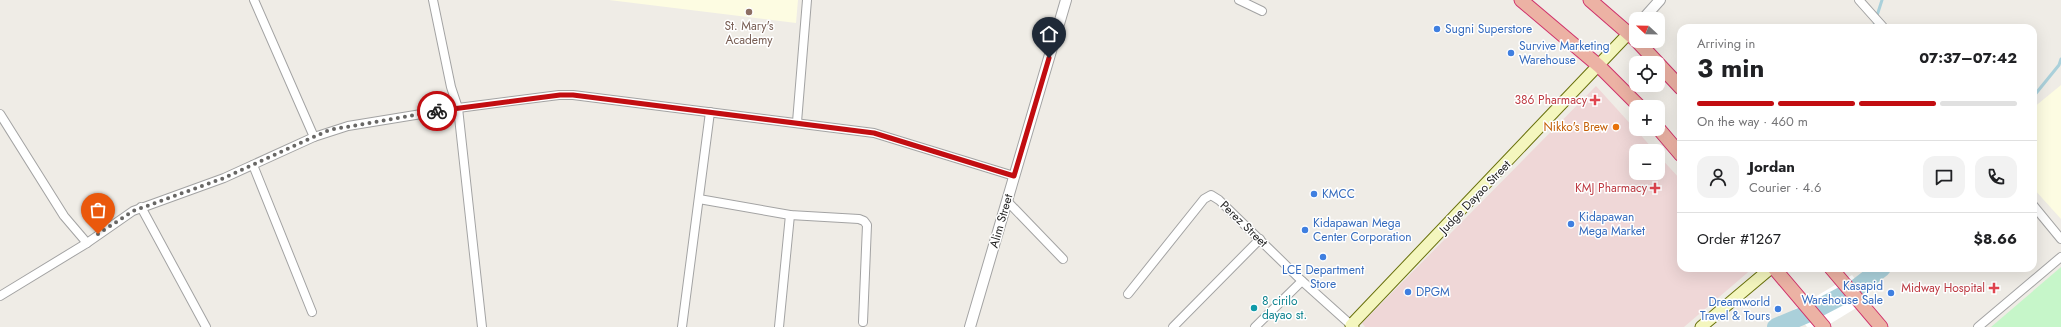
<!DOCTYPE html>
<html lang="en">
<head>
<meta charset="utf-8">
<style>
  body { margin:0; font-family:Jost,sans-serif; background:#f2f2f2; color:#202124; height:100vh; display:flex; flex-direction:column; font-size:15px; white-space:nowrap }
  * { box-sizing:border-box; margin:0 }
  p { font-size:13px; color:#757577 }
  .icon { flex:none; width:22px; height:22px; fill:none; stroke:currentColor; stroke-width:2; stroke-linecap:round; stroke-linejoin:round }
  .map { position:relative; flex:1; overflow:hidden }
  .sheet { position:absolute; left:1677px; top:24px; width:360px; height:248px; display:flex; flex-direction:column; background:#fff; border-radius:12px; box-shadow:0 4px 16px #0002 }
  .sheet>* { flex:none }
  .needle { width:26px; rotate:292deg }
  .controls { position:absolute; left:1629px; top:12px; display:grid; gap:8px }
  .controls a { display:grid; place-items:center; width:36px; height:36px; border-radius:8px; background:#fff; box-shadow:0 4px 16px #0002; font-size:20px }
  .pin { position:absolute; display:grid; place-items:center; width:34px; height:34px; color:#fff; margin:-41px -17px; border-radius:50% 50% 50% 0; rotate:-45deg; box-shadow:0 0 4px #0007 }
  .pin .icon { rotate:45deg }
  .courier { position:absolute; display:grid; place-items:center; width:40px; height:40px; margin:-20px; border:3px solid #c20d11; border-radius:50%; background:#fff; color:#222; box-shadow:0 1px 5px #0007 }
  .headline em { font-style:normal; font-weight:700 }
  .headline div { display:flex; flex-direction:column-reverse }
  .headline { display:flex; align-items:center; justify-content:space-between; height:68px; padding:0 20px }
  h1 { font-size:26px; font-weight:700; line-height:30px }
  .bar { display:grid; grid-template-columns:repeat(4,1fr); gap:6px 4px; align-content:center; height:48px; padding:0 20px }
  .bar i { height:5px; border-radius:3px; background:#e0e0e0 }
  .bar .on { background:#c20d11 }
  .bar p { grid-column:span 4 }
  .line { display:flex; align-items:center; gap:10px; padding:0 20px; border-top:1px solid #e0e0e0 }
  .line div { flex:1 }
  .round { display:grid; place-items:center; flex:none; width:42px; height:42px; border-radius:12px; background:#f2f2f2 }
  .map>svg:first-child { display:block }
  .commercial { fill:#efd7d7 }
  .education { fill:#fdfce2 }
  .park { fill:#c6f6c9 }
  .pier { fill:#fff }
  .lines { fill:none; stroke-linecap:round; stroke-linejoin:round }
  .stream { stroke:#aad0da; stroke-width:3 }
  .river { stroke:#aad0da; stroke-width:18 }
  .minor-casing { stroke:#a3a3a3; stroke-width:10 }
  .tertiary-casing { stroke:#a3a3a3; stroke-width:12 }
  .secondary-casing { stroke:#69710c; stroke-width:13 }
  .trunk-casing { stroke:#d0316b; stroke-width:15 }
  .minor { stroke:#fff; stroke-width:8 }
  .tertiary { stroke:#fff; stroke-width:10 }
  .secondary { stroke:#f4f6be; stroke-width:11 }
  .trunk { stroke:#ecb2a4; stroke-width:13 }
  .done { stroke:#686765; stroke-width:4; stroke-dasharray:0 7.2 }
  .route { stroke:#c20d11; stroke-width:5 }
  .education-dot { fill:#8d6e63; stroke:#fff; stroke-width:1.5 }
  .shop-dot { fill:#3f7fe0; stroke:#fff; stroke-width:1.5 }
  .health-dot { fill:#e0444e; stroke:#fff; stroke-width:1.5 }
  .food-dot { fill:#e8710a; stroke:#fff; stroke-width:1.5 }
  .culture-dot { fill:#0f9aa8; stroke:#fff; stroke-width:1.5 }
  .labels { text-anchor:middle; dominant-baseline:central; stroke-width:3; stroke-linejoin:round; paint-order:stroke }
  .education-label { font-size:12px; fill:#785e54; stroke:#fff }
  .shop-label { font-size:12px; fill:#366cbe; stroke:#fff; text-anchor:start }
  .health-label { font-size:12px; fill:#be3a42; stroke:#fff; text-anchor:end }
  .food-label { font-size:12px; fill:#c56008; stroke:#fff; text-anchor:end }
  .street-label { font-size:12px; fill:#1f1f1f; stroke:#fff }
  .culture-label { font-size:12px; fill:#0d838f; stroke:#fff; text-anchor:start }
</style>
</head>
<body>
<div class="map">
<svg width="2061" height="327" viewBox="0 0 2061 327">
  <rect width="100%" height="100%" fill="#efece6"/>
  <path class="commercial" d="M1596,86L1655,151H1636V173H1658V155L1681,180V268H1753L1684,327H1365L1362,323Z"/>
  <g class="education">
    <path d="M609,0H798L796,23Z"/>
    <path d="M2061,85V219L2033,188V108Z"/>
  </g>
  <path class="park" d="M2061,267V327H1991Z"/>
  <path class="pier" d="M1852,275L1871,299L1825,327H1807L1793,310Z"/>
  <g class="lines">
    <g class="stream">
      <path d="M1873,28L1882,0"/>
      <path d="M2033,97L2059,65L2061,59"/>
    </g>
    <path class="river" d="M1776,327L1807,314L1855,289L1882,268"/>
    <g class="minor-casing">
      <g id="minor">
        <path d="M433,0L451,87L458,108L482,327"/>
        <path d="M1239,0L1262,11"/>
        <path d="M1859,0L1884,28"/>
        <path d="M0,114L64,216L87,243"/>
        <path d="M797,122L807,0"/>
        <path d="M314,137L348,126L458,108L559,95H573L874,133L1014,176"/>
        <path d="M253,165L312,312"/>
        <path d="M699,199L790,215L859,219L864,221L867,225L863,322"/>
        <path d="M1007,201L1063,259"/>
        <path d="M2033,205L2061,239"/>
        <path d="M141,207L206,327"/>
        <path d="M1128,294L1204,199L1211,195L1219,200L1302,281L1351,325"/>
        <path d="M0,296L87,243L133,211L224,178L314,137L254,0"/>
        <path d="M682,327L710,112"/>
        <path d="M779,327L790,215"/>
        <path d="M1173,327L1260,239"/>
        <path d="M1255,327L1302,281"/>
        <path d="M1978,327L2061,257"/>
      </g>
    </g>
    <g class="tertiary-casing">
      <g id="tertiary">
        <path d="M1643,19L1660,0"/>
        <path d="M1629,33L1636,26"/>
        <path d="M970,327L1066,0"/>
      </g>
    </g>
    <g class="secondary-casing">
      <g id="secondary">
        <path d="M1353,327L1351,325L1629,33"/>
        <path d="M1701,327L1771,268"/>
      </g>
    </g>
    <g class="trunk-casing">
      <g id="trunk">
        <path d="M1521,0L1599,66L1640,107"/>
        <path d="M1590,0L1636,40"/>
        <path d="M1637,41L1681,88"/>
        <path d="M1658,128L1681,155"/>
        <path d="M1774,268L1824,327"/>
        <path d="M1831,268L1881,327"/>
      </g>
    </g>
    <use href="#minor" class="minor"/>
    <use href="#tertiary" class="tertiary"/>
    <use href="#secondary" class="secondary"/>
    <use href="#trunk" class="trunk"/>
  </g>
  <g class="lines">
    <path class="done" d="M98,234L133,211L224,178L329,130L437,111"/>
    <path class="route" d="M437,111L560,95H573L874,133L1014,176L1049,58"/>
  </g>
  <circle class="education-dot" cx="749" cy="12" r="4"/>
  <g class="shop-dot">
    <circle cx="1437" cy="29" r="4"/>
    <circle cx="1511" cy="53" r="4"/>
    <circle cx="1314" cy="194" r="4"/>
    <circle cx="1571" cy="224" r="4"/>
    <circle cx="1305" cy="230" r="4"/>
    <circle cx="1323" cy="257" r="4"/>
    <circle cx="1408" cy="292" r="4"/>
    <circle cx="1891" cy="293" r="4"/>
    <circle cx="1778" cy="309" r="4"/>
  </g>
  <g class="health-dot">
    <path d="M1593 94h4v4h4v4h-4v4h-4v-4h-4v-4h4z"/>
    <path d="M1653 182h4v4h4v4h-4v4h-4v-4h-4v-4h4z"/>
    <path d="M1992 282h4v4h4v4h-4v4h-4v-4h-4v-4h4z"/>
  </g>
  <circle class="food-dot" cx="1616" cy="127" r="4"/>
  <circle class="culture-dot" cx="1254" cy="308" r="4"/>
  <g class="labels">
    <g class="education-label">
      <text x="749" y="26">St. Mary's<tspan x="749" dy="14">Academy</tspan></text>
    </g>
    <g class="shop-label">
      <text x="1445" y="29">Sugni Superstore</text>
      <text x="1519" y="46">Survive Marketing<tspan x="1519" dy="14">Warehouse</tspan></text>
      <text x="1322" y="194">KMCC</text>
      <text x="1579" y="217">Kidapawan<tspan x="1579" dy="14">Mega Market</tspan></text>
      <text x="1313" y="223">Kidapawan Mega<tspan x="1313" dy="14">Center Corporation</tspan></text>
      <text x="1323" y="270" text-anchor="middle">LCE Department<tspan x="1323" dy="14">Store</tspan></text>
      <text x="1883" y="286" text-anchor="end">Kasapid<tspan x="1883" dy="14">Warehouse Sale</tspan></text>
      <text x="1416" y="292">DPGM</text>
      <text x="1770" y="302" text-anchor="end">Dreamworld<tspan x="1770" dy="14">Travel &amp; Tours</tspan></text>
    </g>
    <g class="health-label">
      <text x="1587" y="100">386 Pharmacy</text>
      <text x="1647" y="188">KMJ Pharmacy</text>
      <text x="1985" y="288">Midway Hospital</text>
    </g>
    <g class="food-label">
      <text x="1608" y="127">Nikko's Brew</text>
    </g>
    <g class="street-label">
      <text transform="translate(1475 197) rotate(-46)">Judge Dayao Street</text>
      <text transform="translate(1001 221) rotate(-74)">Alim Street</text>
      <text transform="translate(1244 224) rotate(44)">Perez Street</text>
    </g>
    <g class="culture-label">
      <text x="1262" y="301">8 cirilo<tspan x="1262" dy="14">dayao st.</tspan></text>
    </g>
  </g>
</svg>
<div class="controls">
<a><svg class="needle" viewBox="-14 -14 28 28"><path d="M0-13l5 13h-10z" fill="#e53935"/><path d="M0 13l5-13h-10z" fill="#757577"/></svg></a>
<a><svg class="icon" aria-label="locate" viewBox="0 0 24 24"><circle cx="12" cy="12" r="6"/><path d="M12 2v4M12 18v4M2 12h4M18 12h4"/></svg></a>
<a>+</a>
<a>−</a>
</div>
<div class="pin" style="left:98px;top:234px;background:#ea580c"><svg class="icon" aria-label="bag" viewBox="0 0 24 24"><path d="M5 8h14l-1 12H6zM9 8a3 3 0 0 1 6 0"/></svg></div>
<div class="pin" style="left:1049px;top:58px;background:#1f2937"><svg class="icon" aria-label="home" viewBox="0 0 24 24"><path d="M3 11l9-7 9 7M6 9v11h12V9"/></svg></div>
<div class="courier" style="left:437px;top:111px"><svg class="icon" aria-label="bike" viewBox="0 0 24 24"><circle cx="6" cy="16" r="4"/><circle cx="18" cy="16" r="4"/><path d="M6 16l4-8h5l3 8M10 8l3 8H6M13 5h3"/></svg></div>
<section class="sheet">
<div class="headline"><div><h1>3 min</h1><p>Arriving in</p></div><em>07:37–07:42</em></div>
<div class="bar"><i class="on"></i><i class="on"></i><i class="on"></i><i></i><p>On the way · 460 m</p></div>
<div class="line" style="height:72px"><a class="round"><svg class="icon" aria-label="person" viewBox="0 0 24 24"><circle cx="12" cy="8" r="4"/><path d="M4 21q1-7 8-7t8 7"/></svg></a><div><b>Jordan</b><p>Courier · 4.6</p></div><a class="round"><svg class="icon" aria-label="chat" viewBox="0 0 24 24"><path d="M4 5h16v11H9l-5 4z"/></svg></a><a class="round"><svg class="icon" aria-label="phone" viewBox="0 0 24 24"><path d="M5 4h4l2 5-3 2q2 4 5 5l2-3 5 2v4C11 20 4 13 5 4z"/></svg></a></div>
<div class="line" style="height:52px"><div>Order #1267</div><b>$8.66</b></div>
</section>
</div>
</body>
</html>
